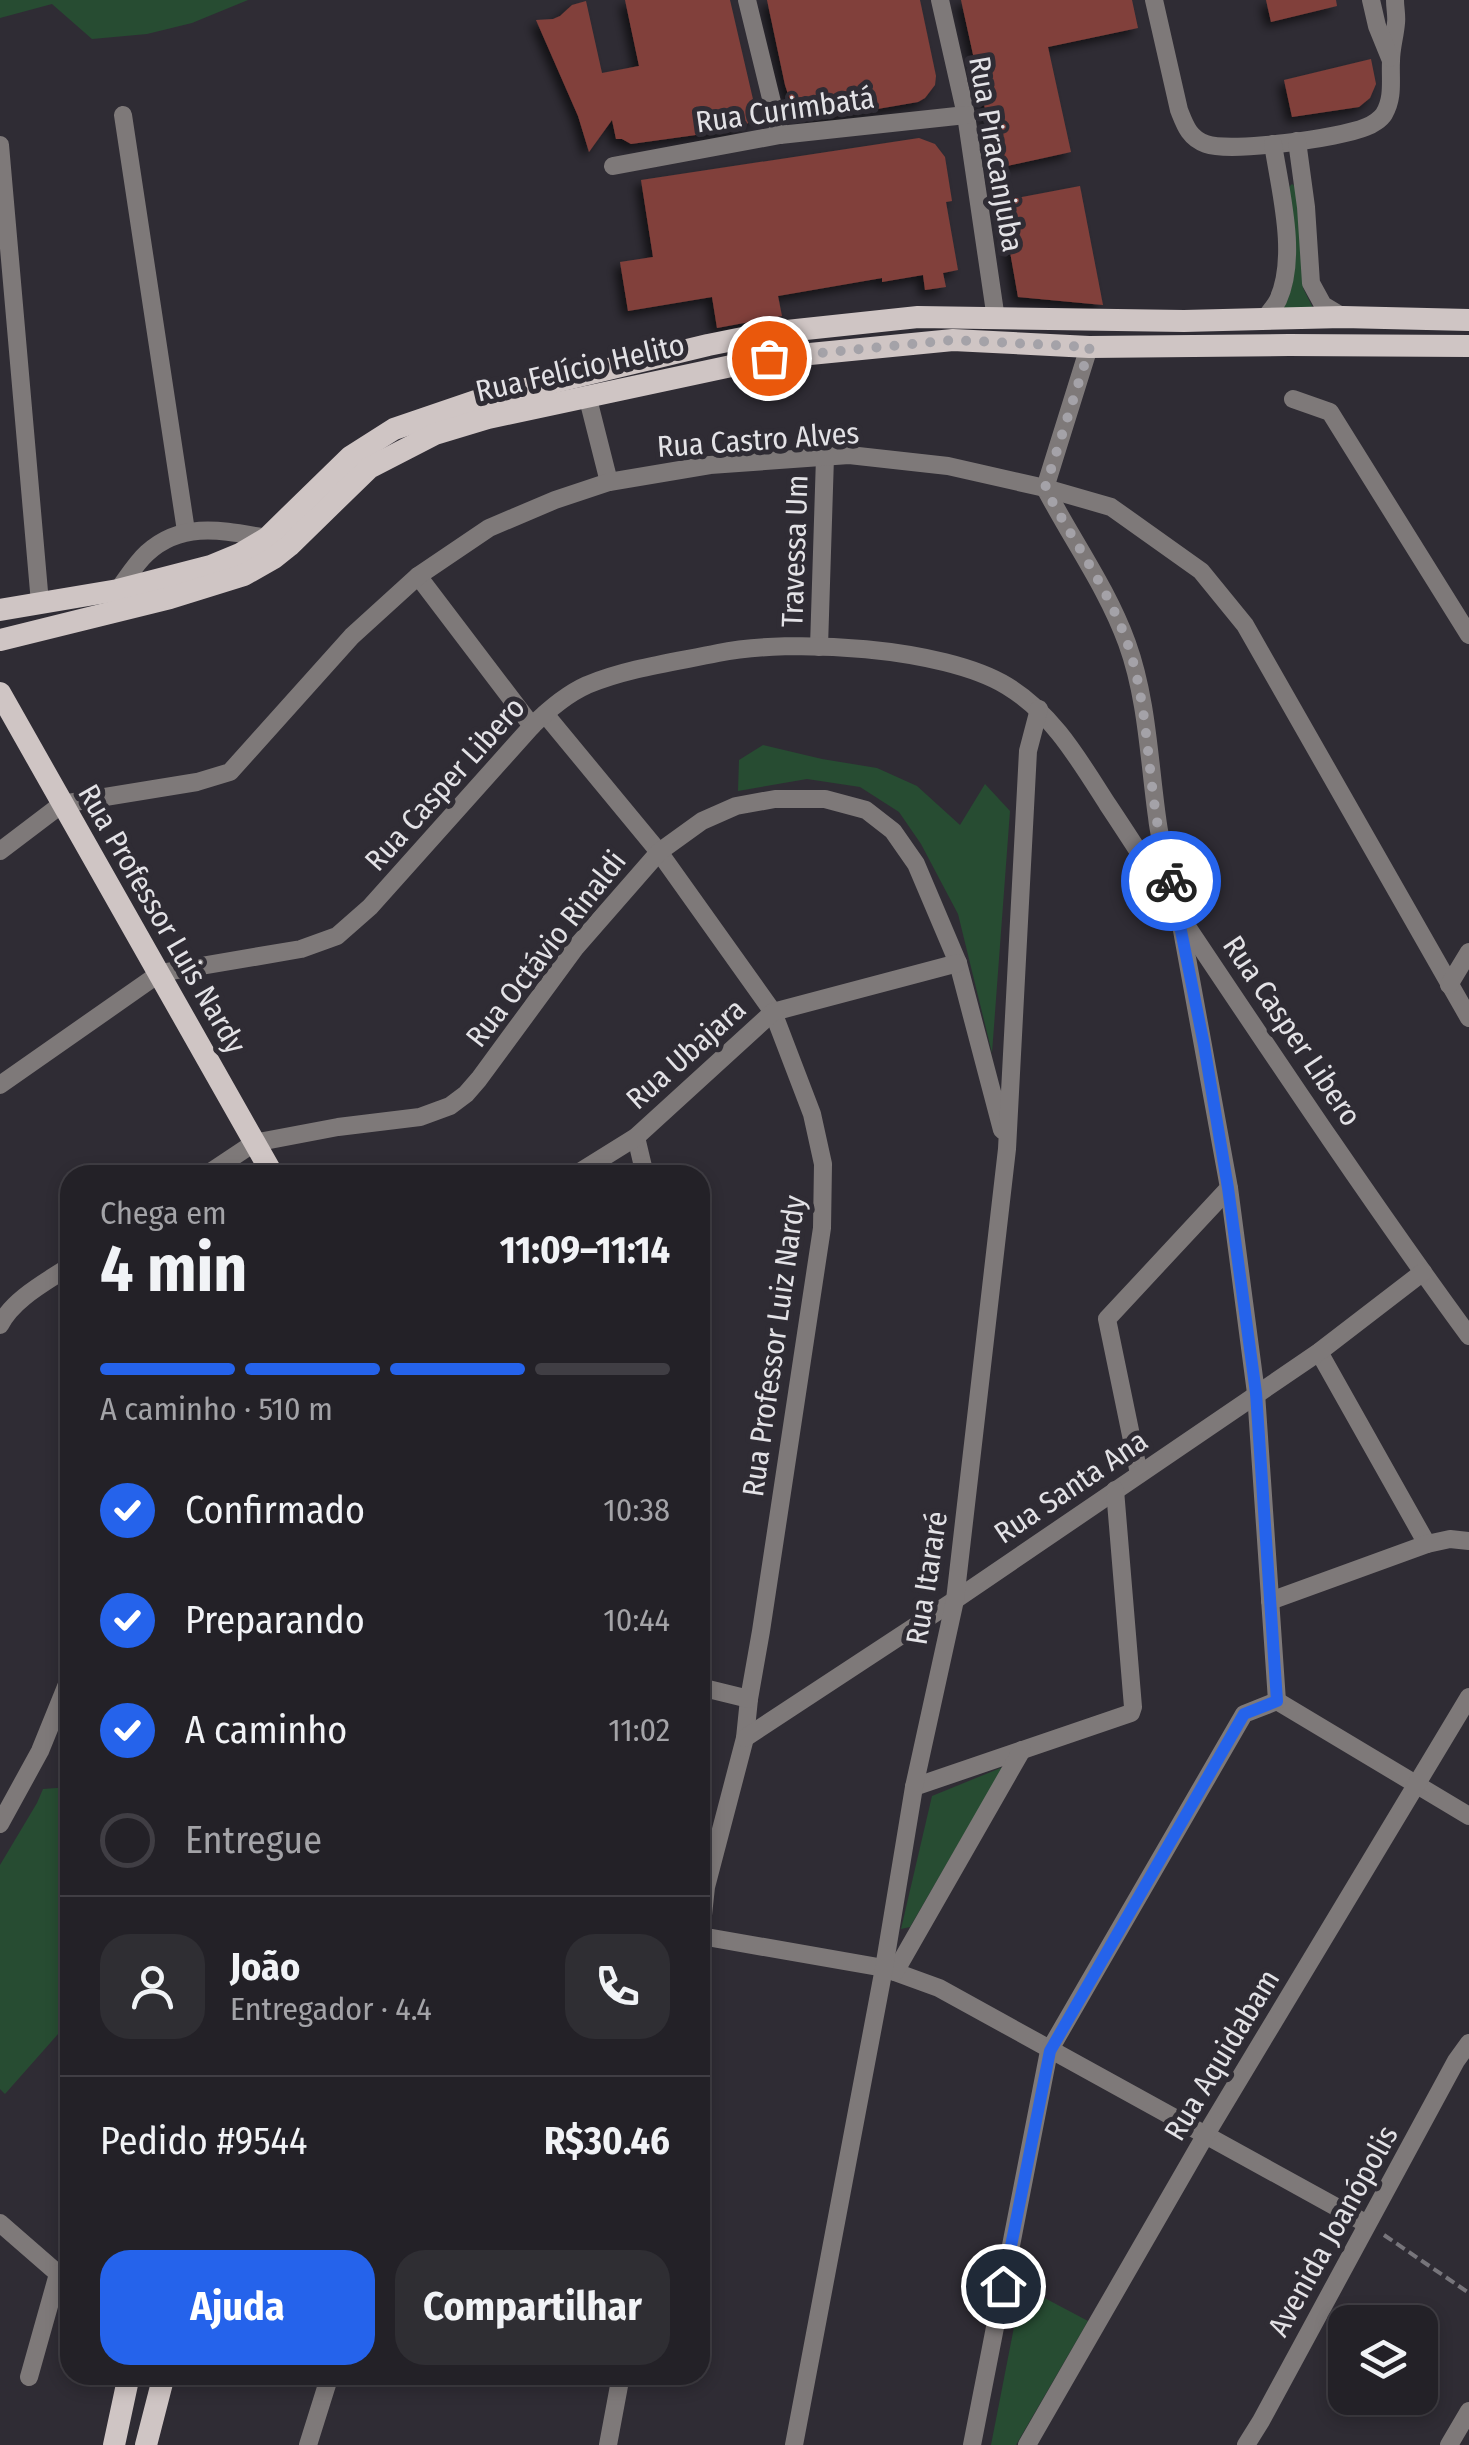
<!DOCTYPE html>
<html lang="pt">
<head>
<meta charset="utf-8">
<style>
  body { margin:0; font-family:"Fira Sans Condensed",sans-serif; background:#2f2e33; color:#f1f3f6; height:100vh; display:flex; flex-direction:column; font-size:38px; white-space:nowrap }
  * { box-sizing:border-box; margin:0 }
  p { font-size:32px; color:#a3a3a7 }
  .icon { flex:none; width:55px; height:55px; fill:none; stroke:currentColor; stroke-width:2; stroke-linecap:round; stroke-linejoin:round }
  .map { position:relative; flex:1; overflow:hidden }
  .details { position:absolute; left:60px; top:1165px; width:650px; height:1220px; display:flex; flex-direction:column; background:#232127; border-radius:30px; box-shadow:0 5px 15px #0003,0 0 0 2px #403e44 }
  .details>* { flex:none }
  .fabs { position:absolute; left:1328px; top:2305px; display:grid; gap:20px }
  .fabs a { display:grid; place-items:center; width:110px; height:110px; border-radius:20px; background:#232127; box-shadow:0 5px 15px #0003,0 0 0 2px #403e44; font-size:50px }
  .pin { position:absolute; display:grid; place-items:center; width:85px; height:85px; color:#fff; margin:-42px; border:5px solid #fff; border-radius:50%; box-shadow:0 2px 10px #0007 }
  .courier { position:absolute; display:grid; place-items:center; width:100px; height:100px; margin:-50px; border:8px solid #2563eb; border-radius:50%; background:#fff; color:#222; box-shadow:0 2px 12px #0007 }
  .headline em { font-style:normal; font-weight:700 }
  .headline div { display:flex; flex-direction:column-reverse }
  .headline { display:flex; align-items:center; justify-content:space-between; height:170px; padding:0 40px }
  h1 { font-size:65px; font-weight:700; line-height:75px }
  .bar { display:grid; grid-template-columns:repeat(4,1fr); gap:15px 10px; align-content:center; height:120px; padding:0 40px }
  .bar i { height:12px; border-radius:8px; background:#403e44 }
  .bar .selected { background:#2563eb }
  .bar p { grid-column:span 4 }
  .line { display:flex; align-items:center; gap:25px; padding:0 40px; border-top:2px solid #403e44 }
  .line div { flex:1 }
  .round { display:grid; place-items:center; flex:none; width:105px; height:105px; border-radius:30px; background:#2f2e33 }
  ol { padding:0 40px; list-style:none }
  li { display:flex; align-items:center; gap:30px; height:110px }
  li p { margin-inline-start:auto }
  li .icon { padding:10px; border-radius:50%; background:#2563eb; color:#fff; stroke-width:4 }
  li:last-child { color:#a3a3a7 }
  li i { width:55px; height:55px; border:5px solid #403e44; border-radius:50% }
  .cta { display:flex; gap:20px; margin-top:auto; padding:20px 40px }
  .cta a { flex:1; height:115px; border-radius:30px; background:#2563eb; color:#fff; font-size:40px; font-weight:700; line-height:115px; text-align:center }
  .cta a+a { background:#2f2e33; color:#f1f3f6 }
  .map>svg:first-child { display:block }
  .green { fill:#274c32 }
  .building { fill:#81413b; filter:url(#shadow) }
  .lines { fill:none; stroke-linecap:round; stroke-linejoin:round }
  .path { stroke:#77757b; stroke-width:4; stroke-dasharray:10 5; stroke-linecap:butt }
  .minor { stroke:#7e7979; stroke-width:18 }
  .major { stroke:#cfc5c4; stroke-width:22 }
  .done { stroke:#a4a2a8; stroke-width:10; stroke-dasharray:0 18 }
  .route { stroke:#2563eb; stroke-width:12 }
  .labels { text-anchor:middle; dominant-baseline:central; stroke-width:10; stroke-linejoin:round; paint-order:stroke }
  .street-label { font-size:30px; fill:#e3e2e6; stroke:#2f2c34 }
</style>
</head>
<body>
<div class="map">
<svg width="1469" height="2445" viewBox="0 0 1469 2445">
  <defs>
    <filter id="shadow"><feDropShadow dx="-5.5" dy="5.5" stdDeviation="5" flood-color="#0009"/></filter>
  </defs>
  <rect width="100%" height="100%" fill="#2f2c34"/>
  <g class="green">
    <path d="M0,0H248L192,23L147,34L92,39L52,4L0,18Z"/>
    <path d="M1292,184L1296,187L1303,288L1313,308H1282C1304,279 1291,222 1289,187Z"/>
    <path d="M763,745L822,759L877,768L917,786L960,825L985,784L1010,811L992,1053L958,914L921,844L899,812L860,787L807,779L738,791L739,760Z"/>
    <path d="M1003,1767L910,1927L901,1929L932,1796Z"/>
    <path d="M70,1787V2015L66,2025L5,2094L0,2089V1865L37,1803L43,1789Z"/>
    <path d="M1022,2286L1088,2321L1016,2445H991Z"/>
  </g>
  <g class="building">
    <path d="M625,0H730L755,108L754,119L739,129L631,144L622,139H616L612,120L589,152L578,116L536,20L553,19L560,16L572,5L586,1L602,73L639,66Z"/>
    <path d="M767,0H920L936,76L935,85L925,98L918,102L831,117L817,118L802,115L791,103L785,85Z"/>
    <path d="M961,0H1132L1138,28L1048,47L1071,152L998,168Z"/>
    <path d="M1266,0H1336L1337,6L1271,22Z"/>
    <path d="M1371,59L1376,84L1370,98L1359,107L1292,117L1284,80Z"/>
    <path d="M919,138L935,144L945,157L952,201L946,202L958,270L943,273L946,287L925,290L923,275L882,282V278L778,296L782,316L717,328L712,297L628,311L620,262L653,257L641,180Z"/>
    <path d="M1080,186L1103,305L1018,297L1001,201Z"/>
  </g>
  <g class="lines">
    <path class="path" d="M1384,2235L1469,2293"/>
    <g class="minor">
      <path d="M747,0L780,135"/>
      <path d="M940,0L966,115L996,319"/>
      <path d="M1154,0L1179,110C1185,125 1189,138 1206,144C1231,153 1340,138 1366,127C1372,125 1381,119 1384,114C1394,97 1390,80 1391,61C1391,48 1395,36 1396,23C1397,16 1395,8 1395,0"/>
      <path d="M1371,0L1377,26L1390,58"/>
      <path d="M123,115L186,531"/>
      <path d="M1297,141L1306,207L1311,283L1323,305L1343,317"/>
      <path d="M0,145L40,603"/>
      <path d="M613,166L780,135L966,115"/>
      <path d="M1264,319C1269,313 1275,306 1278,300C1298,256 1280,190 1273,144"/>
      <path d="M1089,347L1045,488C1072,540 1107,588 1127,643C1147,698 1149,760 1157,817C1160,845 1169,872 1176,899"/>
      <path d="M587,395L609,482"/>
      <path d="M1293,399L1330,412L1469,635"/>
      <path d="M418,576L532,726"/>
      <path d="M118,590C127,578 136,563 147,553C183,520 225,531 267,538"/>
      <path d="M819,647L825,457"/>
      <path d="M545,714L659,852L773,1012L812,1114L823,1164L822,1228L761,1631L749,1699L745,1738L706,1887L700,1943"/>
      <path d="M0,851L62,804L197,782L230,772L352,636L418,576L489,528L555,500L609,482L710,465L849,455L948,466L1045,488L1111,507L1201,571L1245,625L1469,1018"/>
      <path d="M1181,925L1229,1188L1256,1393L1277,1701"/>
      <path d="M1449,985L1469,952"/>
      <path d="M0,1085L160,973L301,949L337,936L370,907L532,726C547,711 567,694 587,685C628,668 675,662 718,653C791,638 943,647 1007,686C1053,714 1079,760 1108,805C1132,841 1155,877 1178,913C1273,1055 1368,1198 1469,1336"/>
      <path d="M636,1137L645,1175"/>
      <path d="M206,1175L254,1143L338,1127L420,1117L450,1106L466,1094L479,1079L576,947L659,852L702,821L736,806L775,799H825L866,810L893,831L916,864L958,963L1002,1130"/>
      <path d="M575,1175L636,1137L773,1012L958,963"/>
      <path d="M0,1325C13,1299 46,1282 70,1266"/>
      <path d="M1319,1352L1427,1544"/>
      <path d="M1139,1474L1107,1319L1229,1188"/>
      <path d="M1270,1601L1427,1544L1450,1539L1469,1541"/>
      <path d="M700,1687L749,1699"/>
      <path d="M1277,1701L1469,1816"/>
      <path d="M745,1738L955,1600L1319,1352L1423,1272"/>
      <path d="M914,1787L1131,1713L1133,1707L1115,1490"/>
      <path d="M700,1821L705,1875"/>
      <path d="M0,1824L40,1751L70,1677"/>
      <path d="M701,1936L884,1968L939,1988L1367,2224"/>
      <path d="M895,1972L1022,1750"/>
      <path d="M0,2223L70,2284"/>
      <path d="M29,2377L58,2274"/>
      <path d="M308,2445L330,2375"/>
      <path d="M608,2445L621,2375"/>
      <path d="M794,2445L884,1968L914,1787L955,1600L1007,1149L1028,751L1039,709"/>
      <path d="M972,2445L1049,2051L1244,1714L1277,1701"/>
      <path d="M1027,2445L1205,2136L1469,1697"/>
      <path d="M1246,2445L1261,2421L1456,2061L1469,2043"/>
      <path d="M1449,2445L1469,2411"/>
    </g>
    <g class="major">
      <path d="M0,610L118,590L211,566L240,554L267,538L350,457L394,429L476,401L708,345L768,333L918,317L1184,321L1343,317L1469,320"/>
      <path d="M0,640L170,598L244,575L274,558L289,546L369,468L435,434L488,418L769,358L953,340L1089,347L1289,345L1469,346"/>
      <path d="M0,693L273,1175"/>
      <path d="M114,2445L129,2375"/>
      <path d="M146,2445L164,2375"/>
    </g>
  </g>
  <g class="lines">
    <path class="done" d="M769,358L953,340L1090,347L1045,488C1072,540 1109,589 1128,645C1147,702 1147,762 1157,821C1160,841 1166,861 1171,881"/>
    <path class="route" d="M1003,2286L1050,2051L1244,1714L1277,1701L1256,1393L1228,1188L1204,1045L1171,881"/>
  </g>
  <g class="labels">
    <g class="street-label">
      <text transform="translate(785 110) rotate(-8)">Rua Curimbatá</text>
      <text transform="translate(996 154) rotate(80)">Rua Piracanjuba</text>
      <text transform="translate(580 368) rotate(-13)">Rua Felício Helito</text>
      <text transform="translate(758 440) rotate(-4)">Rua Castro Alves</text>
      <text transform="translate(795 551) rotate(-88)">Travessa Um</text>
      <text transform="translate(445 784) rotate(-48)">Rua Casper Libero</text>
      <text transform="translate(162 919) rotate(60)">Rua Professor Luis Nardy</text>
      <text transform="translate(546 949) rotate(-52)">Rua Octávio Rinaldi</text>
      <text transform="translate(1292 1031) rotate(56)">Rua Casper Libero</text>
      <text transform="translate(686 1054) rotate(-42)">Rua Ubajara</text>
      <text transform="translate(774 1346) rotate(-82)">Rua Professor Luiz Nardy</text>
      <text transform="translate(1071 1487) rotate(-34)">Rua Santa Ana</text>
      <text transform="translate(927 1578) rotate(-81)">Rua Itararé</text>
      <text transform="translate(1222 2055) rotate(-59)">Rua Aquidabam</text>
      <text transform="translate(1333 2231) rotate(-61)">Avenida Joanópolis</text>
    </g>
  </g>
</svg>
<div class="fabs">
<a><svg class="icon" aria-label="layers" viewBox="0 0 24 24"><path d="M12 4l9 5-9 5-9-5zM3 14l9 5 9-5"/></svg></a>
</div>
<div class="pin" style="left:769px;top:358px;background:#ea580c"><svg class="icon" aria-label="bag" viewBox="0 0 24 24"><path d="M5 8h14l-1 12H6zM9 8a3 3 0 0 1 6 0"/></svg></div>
<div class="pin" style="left:1003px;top:2286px;background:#1f2937"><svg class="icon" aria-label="home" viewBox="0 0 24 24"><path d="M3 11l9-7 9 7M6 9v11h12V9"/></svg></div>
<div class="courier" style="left:1171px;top:881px"><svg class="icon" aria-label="bike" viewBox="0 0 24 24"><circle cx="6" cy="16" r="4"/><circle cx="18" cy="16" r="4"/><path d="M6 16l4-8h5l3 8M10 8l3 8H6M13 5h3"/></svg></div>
<section class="details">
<div class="headline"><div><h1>4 min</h1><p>Chega em</p></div><em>11:09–11:14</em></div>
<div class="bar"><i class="selected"></i><i class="selected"></i><i class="selected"></i><i></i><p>A caminho · 510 m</p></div>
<ol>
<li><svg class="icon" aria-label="check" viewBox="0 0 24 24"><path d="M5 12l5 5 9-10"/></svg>Confirmado<p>10:38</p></li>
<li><svg class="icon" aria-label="check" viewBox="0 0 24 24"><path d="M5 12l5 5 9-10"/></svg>Preparando<p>10:44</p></li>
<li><svg class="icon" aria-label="check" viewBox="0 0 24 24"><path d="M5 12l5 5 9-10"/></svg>A caminho<p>11:02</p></li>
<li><i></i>Entregue</li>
</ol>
<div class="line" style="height:180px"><a class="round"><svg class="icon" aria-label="person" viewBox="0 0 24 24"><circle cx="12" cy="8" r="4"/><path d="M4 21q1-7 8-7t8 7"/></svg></a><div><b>João</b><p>Entregador · 4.4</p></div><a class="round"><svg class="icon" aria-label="phone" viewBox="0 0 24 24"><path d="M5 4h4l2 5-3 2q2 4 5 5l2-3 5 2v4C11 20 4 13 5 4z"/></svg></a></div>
<div class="line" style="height:130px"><div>Pedido #9544</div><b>R$30.46</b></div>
<div class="cta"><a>Ajuda</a><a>Compartilhar</a></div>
</section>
</div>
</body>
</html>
